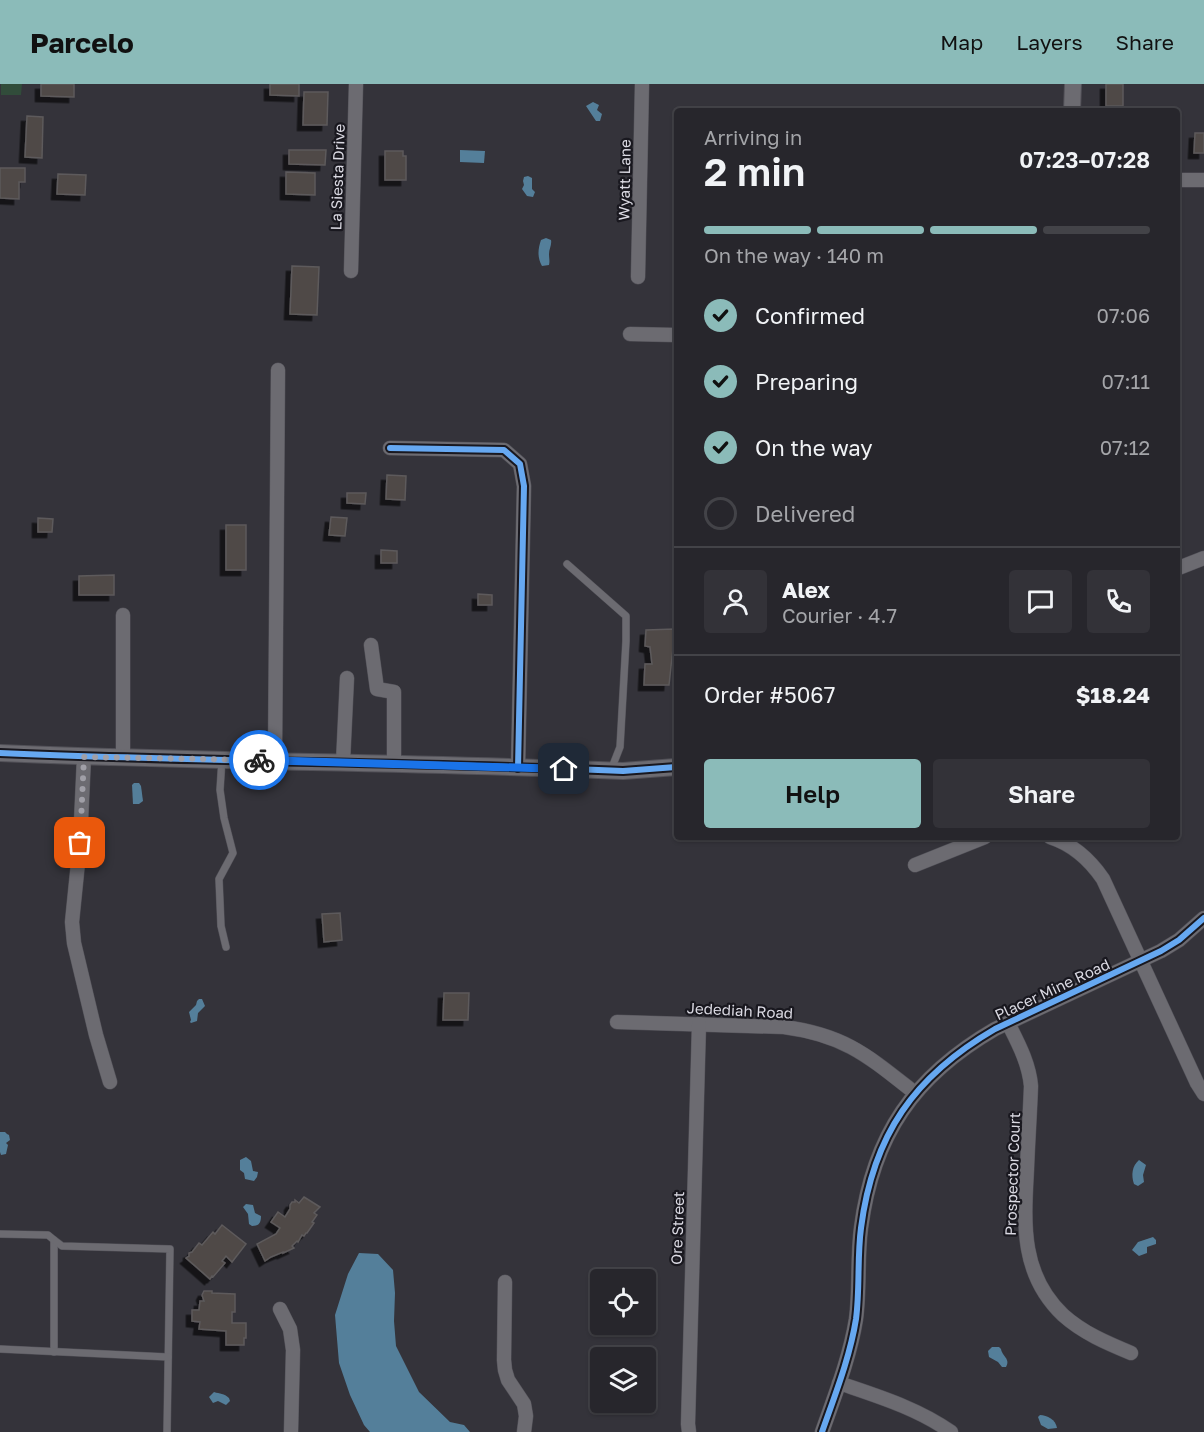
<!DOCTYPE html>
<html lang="en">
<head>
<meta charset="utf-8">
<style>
  body { margin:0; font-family:"Golos Text",sans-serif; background:#333238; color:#f1f3f6; height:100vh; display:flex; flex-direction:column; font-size:22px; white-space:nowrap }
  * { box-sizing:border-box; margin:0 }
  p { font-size:20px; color:#a4a5a9 }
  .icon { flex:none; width:33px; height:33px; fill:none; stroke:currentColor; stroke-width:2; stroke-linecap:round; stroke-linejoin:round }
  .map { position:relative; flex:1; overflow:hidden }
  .panel { position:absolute; left:674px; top:24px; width:506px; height:732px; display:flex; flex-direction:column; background:#27262c; border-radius:6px; box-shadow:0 2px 4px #0004,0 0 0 2px #434348 }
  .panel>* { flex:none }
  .controls { position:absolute; left:590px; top:1185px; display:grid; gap:12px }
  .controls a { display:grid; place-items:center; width:66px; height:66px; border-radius:6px; background:#27262c; box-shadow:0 2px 4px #0004,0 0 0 2px #434348; font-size:30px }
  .pin { position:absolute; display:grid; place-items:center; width:51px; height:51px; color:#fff; margin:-26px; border-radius:12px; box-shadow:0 3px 9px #0006 }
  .courier { position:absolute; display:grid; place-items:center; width:60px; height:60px; margin:-30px; border:4px solid #1a73e8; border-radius:50%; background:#fff; color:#222; box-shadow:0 2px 8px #0007 }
  .head em { font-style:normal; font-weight:600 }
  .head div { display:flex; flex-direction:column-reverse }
  .head { display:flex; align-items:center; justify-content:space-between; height:102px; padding:0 30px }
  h1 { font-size:39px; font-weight:600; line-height:45px }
  .bar { display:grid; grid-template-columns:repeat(4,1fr); gap:9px 6px; align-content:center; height:72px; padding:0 30px }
  .bar i { height:8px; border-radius:4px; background:#434348 }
  .bar .selected { background:#8bbbb9 }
  .bar p { grid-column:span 4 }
  .line { display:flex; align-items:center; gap:15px; padding:0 30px; border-top:2px solid #434348 }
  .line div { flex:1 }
  .round { display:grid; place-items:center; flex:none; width:63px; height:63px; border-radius:6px; background:#333238 }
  ol { padding:0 30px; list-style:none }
  li { display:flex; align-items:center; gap:18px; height:66px }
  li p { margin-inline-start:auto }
  li .icon { padding:6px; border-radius:50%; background:#8bbbb9; color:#111; stroke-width:4 }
  li:last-child { color:#a4a5a9 }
  li i { width:33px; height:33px; border:3px solid #434348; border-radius:50% }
  .primary-button { display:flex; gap:12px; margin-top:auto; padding:12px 30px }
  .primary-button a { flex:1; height:69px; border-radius:6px; background:#8bbbb9; color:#111; font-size:24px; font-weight:600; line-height:69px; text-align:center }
  .primary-button a+a { background:#333238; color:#f1f3f6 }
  header { display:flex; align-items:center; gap:36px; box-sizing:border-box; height:84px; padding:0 30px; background:#8bbbb9; color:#111 }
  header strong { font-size:28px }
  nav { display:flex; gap:33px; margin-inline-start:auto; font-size:21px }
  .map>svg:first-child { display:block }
  .green { fill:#314c3a }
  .water { fill:#547f9a }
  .building { fill:#4f4947; stroke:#5d5a5b; stroke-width:1.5; filter:url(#shadow) }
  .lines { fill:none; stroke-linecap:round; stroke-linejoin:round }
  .service-casing { stroke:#525158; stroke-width:8 }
  .minor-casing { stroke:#525158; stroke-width:15 }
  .tertiary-casing { stroke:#525158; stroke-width:18 }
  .service { stroke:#6c6b71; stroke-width:7 }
  .minor { stroke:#6c6b71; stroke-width:14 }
  .tertiary { stroke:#6c6b71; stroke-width:16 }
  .cycleway-casing { stroke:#19181f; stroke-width:10 }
  .cycleway { stroke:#66a8f1; stroke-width:6 }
  .done { stroke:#a09fa7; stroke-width:6; stroke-dasharray:0 10.8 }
  .route { stroke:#1a73e8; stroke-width:8 }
  .labels { text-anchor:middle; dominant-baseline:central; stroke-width:4.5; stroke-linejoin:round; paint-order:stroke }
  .street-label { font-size:15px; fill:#dad9e2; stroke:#19181f }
</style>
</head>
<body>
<header>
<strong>Parcelo</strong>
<nav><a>Map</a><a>Layers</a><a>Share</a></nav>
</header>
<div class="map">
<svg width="1204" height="1348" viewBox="0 0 1204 1348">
  <defs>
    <filter id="shadow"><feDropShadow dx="-5.5" dy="5.5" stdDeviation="0" flood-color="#0009"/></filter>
  </defs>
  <rect width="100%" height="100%" fill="#34333a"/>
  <path class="green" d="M1,0H22L21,11H1Z"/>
  <g class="water">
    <path d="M593,18L599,21L597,26L602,30L600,37H596L586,22Z"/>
    <path d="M460,66L485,67L484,79L460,78Z"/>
    <path d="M528,92L532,94V105L535,108L533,113L527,112L522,105L524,101L523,97L524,93Z"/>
    <path d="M546,154L551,156C552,161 549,165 549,170C549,174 550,177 549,181L542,182C537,173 538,165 541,156Z"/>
    <path d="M134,699H139L141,702L143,717L139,720H133L132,701Z"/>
    <path d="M199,915H202L205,922L198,929L197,937L191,939L190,938L191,936L189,928L196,921L197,917Z"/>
    <path d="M0,1048H5L7,1050L9,1051L10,1056L6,1059L8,1061L6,1070L1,1071L0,1068Z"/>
    <path d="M246,1073L251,1077L253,1087L258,1088L257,1093L254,1097L245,1095L244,1089L240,1086V1076Z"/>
    <path d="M1139,1076L1146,1081L1143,1091L1144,1098L1138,1102L1134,1100C1131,1091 1132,1082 1139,1076Z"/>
    <path d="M246,1120L253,1121L255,1129L261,1132C261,1139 259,1142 252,1142L249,1140L248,1130L243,1123Z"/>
    <path d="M1153,1153L1156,1156V1160L1147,1163V1169L1139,1172L1132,1166L1138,1158Z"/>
    <path d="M359,1169L378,1170L393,1186L395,1209L394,1237L396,1262L419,1308L450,1338L464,1341L470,1348H370L364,1341L350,1311L339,1279L335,1231L348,1190Z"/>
    <path d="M992,1263H999L1001,1265C1002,1272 1011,1275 1006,1283H1002L998,1278L989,1273L988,1267Z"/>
    <path d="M214,1308C220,1310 224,1309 229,1314L230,1317L226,1321L218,1317L213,1319L209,1313Z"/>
    <path d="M1040,1331C1047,1331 1056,1336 1057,1344L1048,1345L1041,1341L1038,1333Z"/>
  </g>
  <g class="building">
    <path d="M41,0H74V13L41,12Z"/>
    <path d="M270,0H299V12L270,11Z"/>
    <rect x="1106" y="0" width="17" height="22"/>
    <path d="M304,8H328L327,41H303Z"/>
    <path d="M27,32L43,33L42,74L25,73Z"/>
    <path d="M1195,49H1204V69H1194Z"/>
    <path d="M289,66H326L325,81L289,80Z"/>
    <path d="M385,67H403V72H406V96H385Z"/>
    <path d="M0,84H25V98H19V115L0,114Z"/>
    <path d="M286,88L315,89V111L286,110Z"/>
    <path d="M58,90L86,91L85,111L57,110Z"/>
    <path d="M292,182L319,183L317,231L290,230Z"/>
    <path d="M387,391L406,392L405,416L386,415Z"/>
    <path d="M347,409H366L365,420L347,419Z"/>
    <path d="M331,433L347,434L345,452L329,451Z"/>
    <path d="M38,434L53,435L52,448H38Z"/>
    <rect x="226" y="441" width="20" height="45"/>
    <path d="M381,466L397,467V479H381Z"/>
    <path d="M114,491V511H79V492Z"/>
    <path d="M478,510L492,511V521H478Z"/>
    <path d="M675,545L669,601H644L645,580H652L650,563L645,562L646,546Z"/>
    <path d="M340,829L342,856L324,858L322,830Z"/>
    <path d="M444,909H469L468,936H443Z"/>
    <path d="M304,1113L320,1123L314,1129L317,1131L312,1138L314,1139L307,1149H306L304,1152L302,1151L298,1158L297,1157L292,1162L294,1164L283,1169V1168L271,1173L265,1177L257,1160L276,1150L280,1144L271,1138L278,1128L285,1133L290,1125V1121L292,1118H295V1116L299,1119Z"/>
    <path d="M222,1141L246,1160L232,1178L226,1172L222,1177L225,1179L213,1193L212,1192L210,1195L186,1174L189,1172V1169L192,1168L199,1159L202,1161L213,1148L215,1150Z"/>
    <path d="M204,1207H212V1209L235,1210V1228H232V1239H246V1254H244V1261H226V1247L199,1245L200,1238L192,1237V1226H199L200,1217H204L202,1211Z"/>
  </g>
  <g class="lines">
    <g class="service-casing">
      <g id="service">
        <path d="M567,480L626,532V557L620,663L611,686"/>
        <path d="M222,675L220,706L224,734L233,769L219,795L221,842L226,863"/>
        <path d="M0,1150L48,1151L54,1156V1268"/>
        <path d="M54,1156L62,1162L170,1165L167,1348"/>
        <path d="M0,1265L168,1273"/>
      </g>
    </g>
    <g class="minor-casing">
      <g id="minor">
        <path d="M1176,96H1204"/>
        <path d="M351,187L356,0"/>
        <path d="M638,193L642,0"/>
        <path d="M630,250L676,251"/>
        <path d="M390,364L504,366L520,380L524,402L518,684"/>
        <path d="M1176,485L1204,474"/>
        <path d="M371,561L377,605L394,608V680"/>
        <path d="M84,673L80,759L72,838L74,859L96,951L110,998"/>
        <path d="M123,673V531"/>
        <path d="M275,676L278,286"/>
        <path d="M343,678L347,594"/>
        <path d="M1050,753C1072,760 1090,776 1103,795L1197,999L1204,1010"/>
        <path d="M915,781L985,753"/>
        <path d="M617,938L784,943C845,951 868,972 915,1009"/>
        <path d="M1008,939C1018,959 1029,979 1031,1002C1030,1030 1028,1057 1027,1085C1024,1139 1020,1190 1063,1231C1083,1249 1107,1259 1131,1269"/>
        <path d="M505,1198L504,1276L505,1286L508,1296L524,1320L526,1332L524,1348"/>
        <path d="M280,1225L290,1245L293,1266L291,1348"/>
        <path d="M839,1299C877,1312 917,1324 951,1348"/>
        <path d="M689,1348L688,1340L699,940"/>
        <path d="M822,1348C835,1311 850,1273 856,1235C860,1205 857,1174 861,1144C873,1051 914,992 995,945L1161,867L1179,856L1204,834"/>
      </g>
    </g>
    <g class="tertiary-casing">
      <g id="tertiary">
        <path d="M1072,27L1073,0"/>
        <path d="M0,669C207,678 415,678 623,687L676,683"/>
      </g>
    </g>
    <use href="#service" class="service"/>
    <use href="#minor" class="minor"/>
    <use href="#tertiary" class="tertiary"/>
    <g class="cycleway-casing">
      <g id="cycleway">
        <path d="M390,364L504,366L520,380L524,402L518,684"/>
        <path d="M0,669C207,678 415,678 623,687L676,683"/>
        <path d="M822,1348C835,1311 850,1273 856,1235C860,1205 857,1174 861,1144C873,1051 914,992 995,945L1161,867L1179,856L1204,834"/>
      </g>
    </g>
    <use href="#cycleway" class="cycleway"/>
  </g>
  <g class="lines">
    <path class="done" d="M80,759L84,673L259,676"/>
    <path class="route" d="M259,676L564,685"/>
  </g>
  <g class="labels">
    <g class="street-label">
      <text transform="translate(337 93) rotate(-88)">La Siesta Drive</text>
      <text transform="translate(624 96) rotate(-89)">Wyatt Lane</text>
      <text transform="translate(1052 905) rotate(-25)">Placer Mine Road</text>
      <text transform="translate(740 926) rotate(3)">Jedediah Road</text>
      <text transform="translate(1012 1090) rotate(-88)">Prospector Court</text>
      <text transform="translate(677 1144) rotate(-88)">Ore Street</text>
    </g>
  </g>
</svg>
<div class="controls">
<a><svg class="icon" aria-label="locate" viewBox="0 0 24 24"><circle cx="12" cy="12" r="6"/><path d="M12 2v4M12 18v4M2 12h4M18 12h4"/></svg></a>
<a><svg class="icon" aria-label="layers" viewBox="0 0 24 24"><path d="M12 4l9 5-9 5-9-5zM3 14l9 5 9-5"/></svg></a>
</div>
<div class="pin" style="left:80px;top:759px;background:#ea580c"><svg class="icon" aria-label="bag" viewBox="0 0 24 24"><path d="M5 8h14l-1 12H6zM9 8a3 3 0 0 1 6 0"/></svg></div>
<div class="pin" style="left:564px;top:685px;background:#1f2937"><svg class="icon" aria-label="home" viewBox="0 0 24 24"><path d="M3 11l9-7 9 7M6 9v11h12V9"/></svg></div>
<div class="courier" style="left:259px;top:676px"><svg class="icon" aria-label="bike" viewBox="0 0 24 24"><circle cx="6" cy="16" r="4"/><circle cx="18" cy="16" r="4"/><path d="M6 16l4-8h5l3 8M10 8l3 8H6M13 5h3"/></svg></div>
<section class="panel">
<div class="head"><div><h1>2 min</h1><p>Arriving in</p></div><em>07:23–07:28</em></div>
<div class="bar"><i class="selected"></i><i class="selected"></i><i class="selected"></i><i></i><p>On the way · 140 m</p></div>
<ol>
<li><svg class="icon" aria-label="check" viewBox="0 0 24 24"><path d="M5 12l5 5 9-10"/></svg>Confirmed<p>07:06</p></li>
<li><svg class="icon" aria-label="check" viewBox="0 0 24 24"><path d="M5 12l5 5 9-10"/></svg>Preparing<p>07:11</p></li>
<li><svg class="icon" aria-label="check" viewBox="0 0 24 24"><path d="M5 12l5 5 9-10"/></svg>On the way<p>07:12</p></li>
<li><i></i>Delivered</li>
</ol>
<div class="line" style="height:108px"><a class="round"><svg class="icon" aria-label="person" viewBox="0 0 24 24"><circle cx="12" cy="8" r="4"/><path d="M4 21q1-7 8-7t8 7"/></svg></a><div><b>Alex</b><p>Courier · 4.7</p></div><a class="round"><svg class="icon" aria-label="chat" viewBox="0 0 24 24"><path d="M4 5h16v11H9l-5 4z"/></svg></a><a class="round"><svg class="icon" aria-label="phone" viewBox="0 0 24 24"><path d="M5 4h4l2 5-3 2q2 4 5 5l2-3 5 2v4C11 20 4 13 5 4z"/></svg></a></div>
<div class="line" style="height:78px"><div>Order #5067</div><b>$18.24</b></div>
<div class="primary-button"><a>Help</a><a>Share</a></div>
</section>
</div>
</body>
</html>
